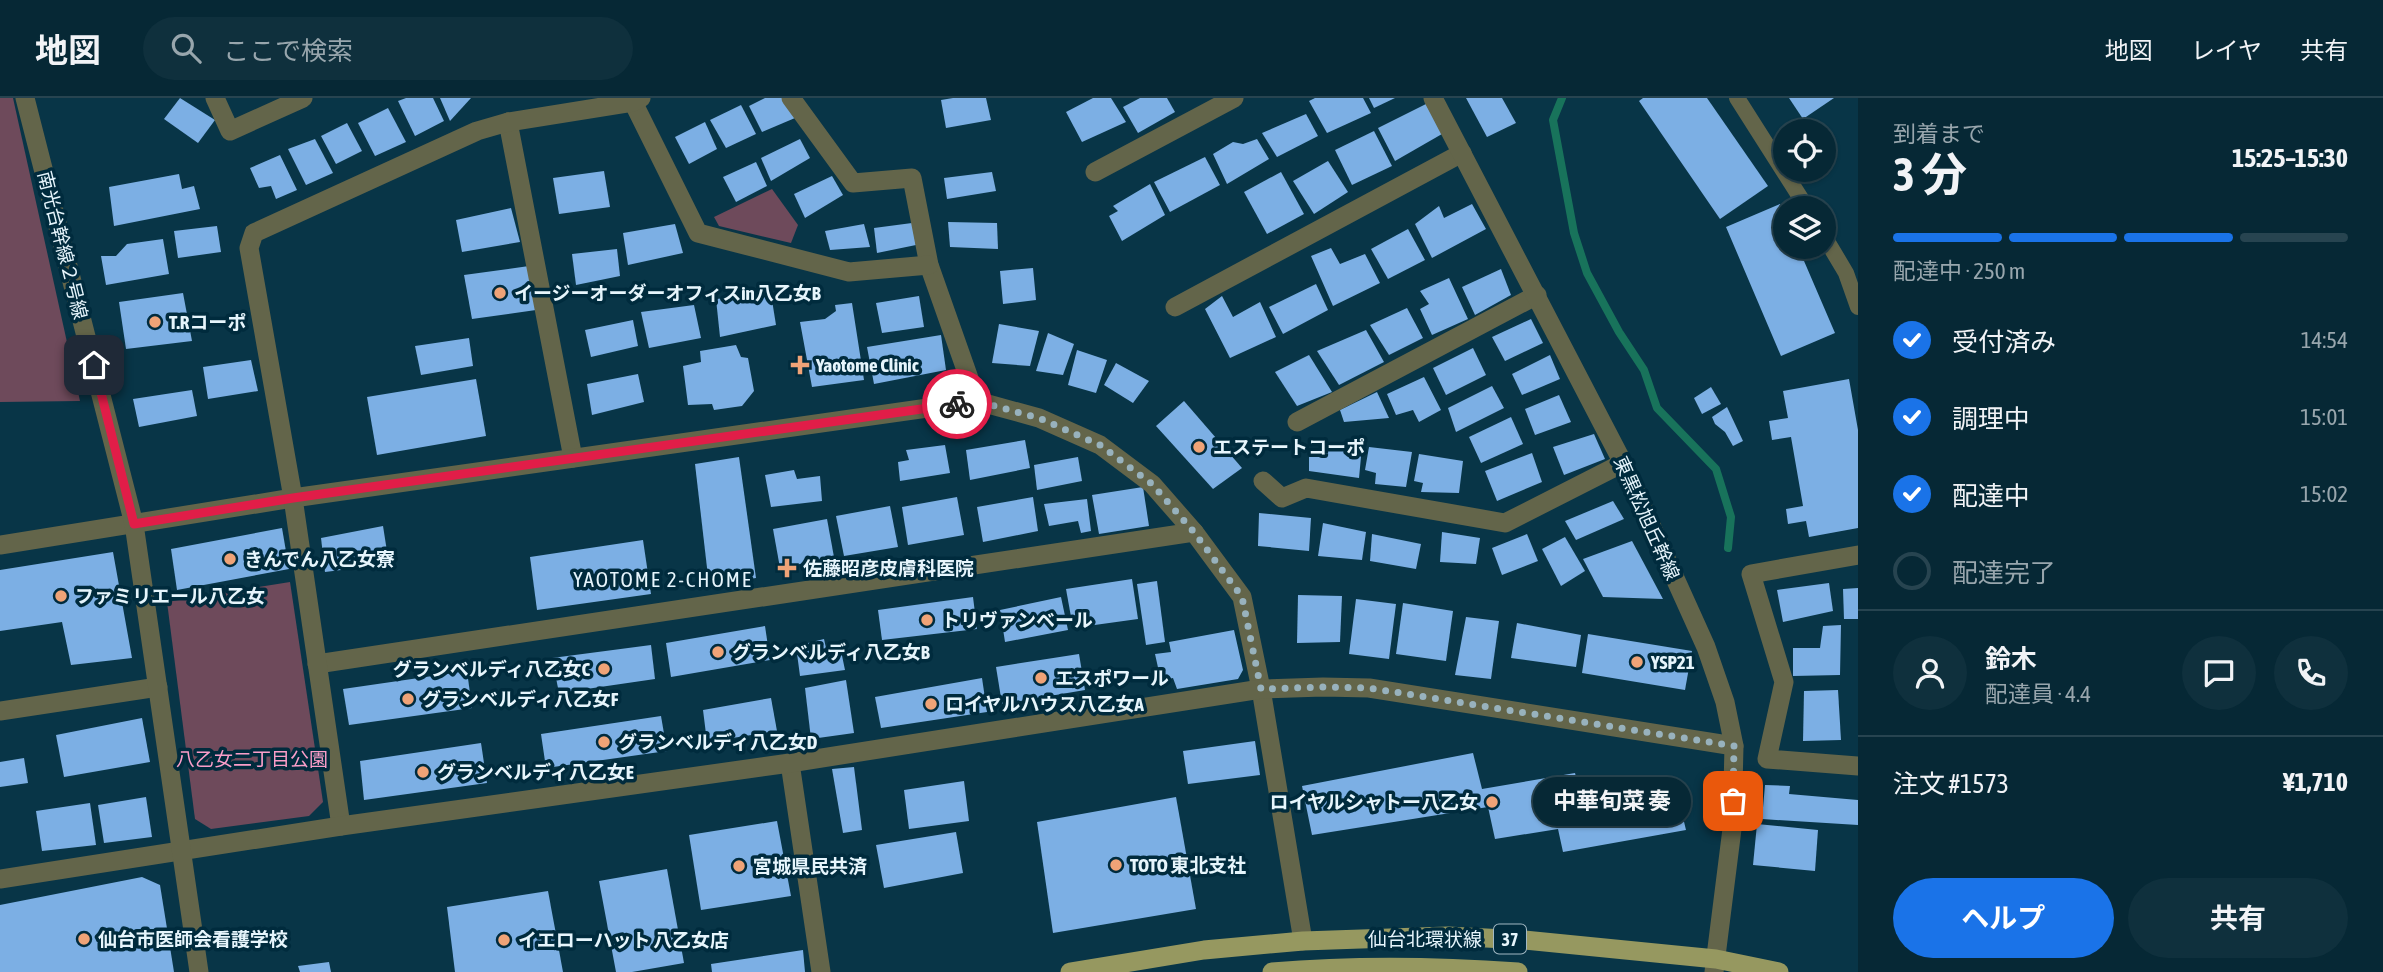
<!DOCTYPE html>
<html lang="ja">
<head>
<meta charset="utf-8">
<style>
  body { margin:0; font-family:"Asap Condensed","Noto Sans JP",sans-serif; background:#0f303d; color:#f1f3f6; height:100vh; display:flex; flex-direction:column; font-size:26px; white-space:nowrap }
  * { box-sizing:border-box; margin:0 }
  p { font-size:23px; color:#98a6ad }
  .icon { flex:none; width:38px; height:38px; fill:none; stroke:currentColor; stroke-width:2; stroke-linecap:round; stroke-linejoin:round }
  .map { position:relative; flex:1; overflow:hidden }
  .sheet { display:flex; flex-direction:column; background:#062835; width:525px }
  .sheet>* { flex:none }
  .buttons { position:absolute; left:1773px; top:21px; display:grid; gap:14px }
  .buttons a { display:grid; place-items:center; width:63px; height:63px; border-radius:50%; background:#062835; box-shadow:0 2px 5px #0004,0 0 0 2px #274450; font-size:35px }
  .pin { position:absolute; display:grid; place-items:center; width:60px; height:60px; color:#fff; margin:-30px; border-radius:14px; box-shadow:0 4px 10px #0006 }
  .courier { position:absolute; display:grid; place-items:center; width:70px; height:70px; margin:-35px; border:5px solid #e11d48; border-radius:50%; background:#fff; color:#222; box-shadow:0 2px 9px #0007 }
  .bubble { position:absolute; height:49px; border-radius:24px; background:#062835; box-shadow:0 2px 5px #0004,0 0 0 2px #274450; font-size:23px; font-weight:700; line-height:49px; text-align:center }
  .head em { font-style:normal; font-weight:700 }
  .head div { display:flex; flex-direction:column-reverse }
  .head { display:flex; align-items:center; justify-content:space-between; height:119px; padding:0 35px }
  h1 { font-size:46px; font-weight:700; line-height:52px }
  .bar { display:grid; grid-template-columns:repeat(4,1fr); gap:10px 7px; align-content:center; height:84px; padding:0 35px }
  .bar i { height:9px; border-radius:5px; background:#274450 }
  .bar .current { background:#1a73e8 }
  .bar p { grid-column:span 4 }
  .line { display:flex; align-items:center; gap:18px; padding:0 35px; border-top:2px solid #274450 }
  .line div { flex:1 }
  .round { display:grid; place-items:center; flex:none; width:74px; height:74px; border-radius:37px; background:#0f303d }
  ol { padding:0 35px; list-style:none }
  li { display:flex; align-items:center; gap:21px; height:77px }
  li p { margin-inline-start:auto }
  li .icon { padding:7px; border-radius:50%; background:#1a73e8; color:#fff; stroke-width:4 }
  li:last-child { color:#98a6ad }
  li i { width:38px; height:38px; border:4px solid #274450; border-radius:50% }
  .button { display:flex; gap:14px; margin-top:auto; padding:14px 35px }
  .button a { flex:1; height:80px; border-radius:42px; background:#1a73e8; color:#fff; font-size:28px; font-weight:700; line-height:80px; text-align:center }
  .button a+a { background:#0f303d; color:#f1f3f6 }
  header { display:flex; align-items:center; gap:42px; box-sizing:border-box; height:98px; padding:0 35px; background:#062835; border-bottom:2px solid #274450 }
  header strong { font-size:33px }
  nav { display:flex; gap:38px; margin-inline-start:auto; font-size:24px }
  .search { width:490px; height:63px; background:#0f303d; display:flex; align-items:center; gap:18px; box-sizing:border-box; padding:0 24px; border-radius:38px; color:#98a6ad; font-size:26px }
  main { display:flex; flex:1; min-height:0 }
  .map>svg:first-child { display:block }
  .green { fill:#6e4a5b }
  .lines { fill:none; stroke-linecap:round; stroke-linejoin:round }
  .stream { stroke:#18735b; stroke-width:8 }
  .building { fill:#7cafe4 }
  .service { stroke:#63654a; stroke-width:16 }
  .minor { stroke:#63654a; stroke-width:19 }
  .tertiary { stroke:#63654a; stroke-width:19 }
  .primary { stroke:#969860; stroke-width:19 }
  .done { stroke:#98b2bd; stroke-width:7; stroke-dasharray:0 12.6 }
  .route { stroke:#e11d48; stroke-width:9 }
  .poi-dot { fill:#efa377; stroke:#002b3d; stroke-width:2.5 }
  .labels { text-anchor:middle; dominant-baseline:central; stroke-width:7; stroke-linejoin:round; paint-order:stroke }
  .shield { fill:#002b3d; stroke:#a1b8c3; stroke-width:2 }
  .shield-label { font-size:18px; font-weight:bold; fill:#e6f5fc }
  .street-label { font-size:19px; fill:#e6f5fc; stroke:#002b3d }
  .poi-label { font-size:19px; font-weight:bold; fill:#e6f5fc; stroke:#002b3d; text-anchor:start }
  .park-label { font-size:19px; fill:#fa9ec9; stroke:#002b3d }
  .neighbourhood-label { font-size:21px; letter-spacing:2px; fill:#e6f5fc; stroke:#002b3d }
</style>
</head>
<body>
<header>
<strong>地図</strong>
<div class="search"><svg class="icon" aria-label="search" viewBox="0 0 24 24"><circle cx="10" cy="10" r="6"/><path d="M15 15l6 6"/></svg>ここで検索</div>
<nav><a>地図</a><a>レイヤ</a><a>共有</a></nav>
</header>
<main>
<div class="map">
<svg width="1858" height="874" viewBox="0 0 1858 874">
  <rect width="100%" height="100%" fill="#083547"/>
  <g class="green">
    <path d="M0,0H13L80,303L0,304Z"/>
    <path d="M772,91L798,127L791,145L719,128L714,119Z"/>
    <path d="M290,484L323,704L309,718L211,731L195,721L167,504Z"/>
  </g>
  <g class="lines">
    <path class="stream" d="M1562,0L1553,22L1574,135L1587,175L1619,234L1644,272L1657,310L1716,371L1731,419L1728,450"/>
  </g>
  <g class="building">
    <path d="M180,0L215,22L198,45L164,21Z"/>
    <path d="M406,0H433L444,23L415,38L398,3Z"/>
    <path d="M440,0H471L450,23Z"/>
    <path d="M765,0H784L795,20L762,34L749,8Z"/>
    <path d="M953,0H986L991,22L946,30L941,2Z"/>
    <path d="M1093,0H1111L1126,24L1082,44L1066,14Z"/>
    <path d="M1140,0H1167L1175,14L1138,35L1123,9Z"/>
    <path d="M1315,0H1363L1371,15L1327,35L1309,3Z"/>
    <path d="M1369,0H1395L1374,10Z"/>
    <path d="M1466,0H1502L1516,25L1487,39Z"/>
    <path d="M1643,0H1707L1768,88L1720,121L1639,3Z"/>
    <path d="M1789,0H1834L1803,21Z"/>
    <path d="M1426,6L1442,36L1395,63L1378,30Z"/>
    <path d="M741,7L756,36L726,50L710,22Z"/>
    <path d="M388,10L406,44L375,58L358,25Z"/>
    <path d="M1306,16L1318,38L1277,59L1262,35Z"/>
    <path d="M705,24L717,51L689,66L675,39Z"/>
    <path d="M347,25L362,53L336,66L321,38Z"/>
    <path d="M1374,33L1392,68L1352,87L1335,52Z"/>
    <path d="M315,41L333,75L306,87L288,51Z"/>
    <path d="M800,41L810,60L771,83L761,60Z"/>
    <path d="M1257,41L1269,61L1227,86L1213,56L1233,44L1243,46Z"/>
    <path d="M280,57L297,92L276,101L271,88L259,90L250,70Z"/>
    <path d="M1205,59L1220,87L1170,114L1154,84Z"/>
    <path d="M1328,63L1348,94L1314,116L1293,83Z"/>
    <path d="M756,64L767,88L736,104L723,79Z"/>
    <path d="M604,73L610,109L559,116L553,80Z"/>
    <path d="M992,74L996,93L947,101L944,80Z"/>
    <path d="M1281,74L1304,116L1267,136L1244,94Z"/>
    <path d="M179,76L182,91L194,88L200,111L114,128L109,89Z"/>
    <path d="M832,78L843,97L805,120L794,96Z"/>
    <path d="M1150,86L1165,117L1122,143L1109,118L1118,113L1113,108Z"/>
    <path d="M1472,106L1486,131L1432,160L1415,126L1439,108L1444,120Z"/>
    <path d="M1780,106L1785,117V149H1798L1835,235L1781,258L1726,129Z"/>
    <path d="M511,110L520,144L462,154L456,122Z"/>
    <path d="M948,124L997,125L998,151L950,149Z"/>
    <path d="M912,125L916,147L877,155L874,130Z"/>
    <path d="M675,126L683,155L628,167L623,135Z"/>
    <path d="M864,126L870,149L830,152L825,133Z"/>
    <path d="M217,128L221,154L178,160L174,133Z"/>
    <path d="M1408,131L1425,162L1388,181L1371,151Z"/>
    <path d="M163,141L169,176L106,187L101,158H116L127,146Z"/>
    <path d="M1331,150L1340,166L1365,156L1380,185L1333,208L1311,158Z"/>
    <path d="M617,151L620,178L576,187L572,156Z"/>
    <path d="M529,168L536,212L472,221L464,177Z"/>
    <path d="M1033,170L1036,202L1003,206L1000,173Z"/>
    <path d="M1501,171L1511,197L1475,217L1462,189Z"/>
    <path d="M1449,180L1468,221L1432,237L1420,211L1429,206L1420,193Z"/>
    <path d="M1316,186L1328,212L1283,236L1269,209Z"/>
    <path d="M183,195L192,243L126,251L119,204Z"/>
    <path d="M771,196L776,227L720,239L716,201Z"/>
    <path d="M919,198L924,229L882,235L876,205Z"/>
    <path d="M1222,198L1233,219L1260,204L1276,239L1230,260L1205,211Z"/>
    <path d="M852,205L864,282L812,289L800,224L825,221L836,213L835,207Z"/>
    <path d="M694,207L701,240L649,250L641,214Z"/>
    <path d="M1407,210L1423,240L1389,257L1370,227Z"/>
    <path d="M1531,221L1543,245L1505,263L1492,239Z"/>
    <path d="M633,222L638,248L591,259L585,232Z"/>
    <path d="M999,226L1039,233L1030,268L992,265Z"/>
    <path d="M1366,232L1384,264L1339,287L1317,253Z"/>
    <path d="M1048,235L1074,246L1063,277L1036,273Z"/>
    <path d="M941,237L946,272L874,286L867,249Z"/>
    <path d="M469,240L473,268L421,277L415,248Z"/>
    <path d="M736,247L741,259L748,260L754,293L742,308L714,312L712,306L688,307L683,268L701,264L700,253Z"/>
    <path d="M1473,250L1486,277L1446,297L1433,270Z"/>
    <path d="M1077,252L1107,262L1096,295L1068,287Z"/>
    <path d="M1309,257L1332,294L1297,308L1275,274Z"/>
    <path d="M1550,257L1560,281L1522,297L1512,276Z"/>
    <path d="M251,262L258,293L208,301L203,269Z"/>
    <path d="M1116,265L1149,283L1133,305L1104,287Z"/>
    <path d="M638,276L644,304L592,317L587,286Z"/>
    <path d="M1424,279L1441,312L1419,324L1413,312L1396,317L1387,296Z"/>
    <path d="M476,281L486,338L377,357L367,299Z"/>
    <path d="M1849,281L1858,332V430L1809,439L1806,423L1788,426L1786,411L1803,408L1791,339L1772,342L1769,323L1788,320L1783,293Z"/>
    <path d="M1492,288L1504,310L1456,334L1448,310Z"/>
    <path d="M1711,289L1721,306L1702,316L1694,300Z"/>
    <path d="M192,292L197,318L139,329L133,301Z"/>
    <path d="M1377,294L1389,320L1344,324L1340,312Z"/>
    <path d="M1559,297L1571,324L1535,337L1525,311Z"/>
    <path d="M1184,303L1242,370L1213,391L1156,328Z"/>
    <path d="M1727,309L1743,343L1733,348L1725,334L1715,326L1712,319Z"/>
    <path d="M1511,319L1523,346L1481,365L1469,339Z"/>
    <path d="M1594,336L1605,361L1564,377L1553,349Z"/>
    <path d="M1025,342L1030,370L970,382L966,352Z"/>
    <path d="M945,347L950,375L900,383L898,364L909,362L906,352Z"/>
    <path d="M1340,347L1362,348L1359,380L1309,373V357Z"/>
    <path d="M1369,349L1412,354L1406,389L1375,386L1376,375L1365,372Z"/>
    <path d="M1532,355L1542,384L1497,403L1485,373Z"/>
    <path d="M1419,356L1463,363L1459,395L1421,394L1423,385L1414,383Z"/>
    <path d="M739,359L756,480L709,487L695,366Z"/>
    <path d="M1078,359L1082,383L1037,392L1034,367Z"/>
    <path d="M794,372L797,381L820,378L822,403L771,409L765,377Z"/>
    <path d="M1143,389L1149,428L1099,436L1092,397Z"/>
    <path d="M957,399L964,437L908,447L902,409Z"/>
    <path d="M1033,399L1038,433L983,444L977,409Z"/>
    <path d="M1087,401L1091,433L1081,435L1078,423L1049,428L1044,406Z"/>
    <path d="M1613,403L1624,421L1576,442L1565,423Z"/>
    <path d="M890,408L898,449L844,458L836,418Z"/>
    <path d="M1259,415L1311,420L1309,453L1258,448Z"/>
    <path d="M827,421L834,459L780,470L773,431Z"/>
    <path d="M1323,425L1366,434L1362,462L1318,458Z"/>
    <path d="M383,428L389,466L325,474L321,440Z"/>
    <path d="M282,430L289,471L177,492L171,451Z"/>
    <path d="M1442,434L1480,440L1476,466L1440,464Z"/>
    <path d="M1372,436L1421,446L1416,471L1370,463Z"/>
    <path d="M1527,436L1538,463L1502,477L1492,450Z"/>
    <path d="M1565,439L1585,473L1561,488L1542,451Z"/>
    <path d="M643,442L651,496L537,512L530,459Z"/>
    <path d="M1632,443L1663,501L1603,499L1583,461Z"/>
    <path d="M113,454L132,560L71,567L62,524L0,533V472Z"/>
    <path d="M1132,481L1138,521L1073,530L1066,491Z"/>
    <path d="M1157,483L1165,544L1146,547L1137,486Z"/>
    <path d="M1829,485L1833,513L1783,524L1777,492Z"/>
    <path d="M1858,490V521H1844L1843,491Z"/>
    <path d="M1298,497L1342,498L1340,544L1297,545Z"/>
    <path d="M973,499L977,531L882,542L878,512Z"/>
    <path d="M1061,499L1068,532L1005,544L1000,512Z"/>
    <path d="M1356,501L1396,506L1389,561L1349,556Z"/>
    <path d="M1403,505L1453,513L1446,563L1396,556Z"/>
    <path d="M1466,519L1499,523L1491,581L1455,577Z"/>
    <path d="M1517,525L1581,537L1576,569L1511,560Z"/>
    <path d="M1841,527L1840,577L1793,578V550H1820L1823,528Z"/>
    <path d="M765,528L770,562L671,579L666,545Z"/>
    <path d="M1234,532L1243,572L1238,581L1177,591L1173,580L1161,583L1155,556L1171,554L1169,544Z"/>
    <path d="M1588,536L1692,553L1685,592L1582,575Z"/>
    <path d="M824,541L826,550L840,548L845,572L800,578L796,548Z"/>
    <path d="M651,547L655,581L559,595L552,560Z"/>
    <path d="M1079,556L1085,592L1002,606L996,569Z"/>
    <path d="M467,573L472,610L349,627L343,591Z"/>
    <path d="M982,580L987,614L881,630L875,599Z"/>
    <path d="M846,582L854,635L811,641L805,590Z"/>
    <path d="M1838,592L1841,642L1803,643L1804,593Z"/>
    <path d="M771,600L777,633L707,644L703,612Z"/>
    <path d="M661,618L667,653L546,670L541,636Z"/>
    <path d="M142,620L150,664L64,679L56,637Z"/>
    <path d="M1255,643L1260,677L1188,686L1183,653Z"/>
    <path d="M481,645L487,685L364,702L360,663Z"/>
    <path d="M1473,655L1482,691L1575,675L1581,699L1674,682L1686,732L1563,754L1558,731L1495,741L1488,709L1312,737L1302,688Z"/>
    <path d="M24,660L28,685L0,689V664Z"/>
    <path d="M854,669L862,732L843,735L832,671Z"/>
    <path d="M964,683L969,723L909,731L904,692Z"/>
    <path d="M1765,687L1790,688L1789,696L1858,702V727L1762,721Z"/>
    <path d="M146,699L152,739L104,745L98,707Z"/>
    <path d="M1176,699L1196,811L1053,835L1037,724Z"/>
    <path d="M90,705L96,747L42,753L36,713Z"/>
    <path d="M777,723L791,798L701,812L689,737Z"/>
    <path d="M1757,726L1818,732L1815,773L1753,767Z"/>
    <path d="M956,734L963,775L884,790L876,747Z"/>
    <path d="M667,771L684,865L632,874H616L599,783Z"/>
    <path d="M142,779L160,787L174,874H0V807Z"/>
    <path d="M548,793L563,874H455L447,809Z"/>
    <path d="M803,852L805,874H712L711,866Z"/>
    <path d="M329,864L331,874H300L298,868Z"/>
  </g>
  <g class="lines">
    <g class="service">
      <path d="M1737,0L1807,110"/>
      <path d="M1824,138L1846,175L1858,209"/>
    </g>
    <g class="minor">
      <path d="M215,0L230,33L303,0"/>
      <path d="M791,0L853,85L912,80L929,167L977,303"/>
      <path d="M633,4L698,135L849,174L929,167"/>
      <path d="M508,24L573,360"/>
      <path d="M1095,74L1234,0"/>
      <path d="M1175,209L1462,55"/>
      <path d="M1297,324L1537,197"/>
      <path d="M1263,383L1282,400L1306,390L1505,425L1623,365"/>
      <path d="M0,447L293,400L977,303L1039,320L1100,347L1152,386L1194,434L1242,499L1261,591L1303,843"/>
      <path d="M1858,457L1751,476L1784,584L1767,661L1858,668"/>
      <path d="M317,566L1194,434"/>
      <path d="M0,613L158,589"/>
      <path d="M790,665L821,874"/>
      <path d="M341,728L293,400L249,150L254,135L477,33L508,24L633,4L641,0"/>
      <path d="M0,781L341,728L790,665L1261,591L1323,589L1369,590L1734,648"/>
    </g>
    <g class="tertiary">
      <path d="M25,0L134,426L199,874"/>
      <path d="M1433,0L1623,365L1706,549L1725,604L1734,648L1732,731L1714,874"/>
    </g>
    <g class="primary">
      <path d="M1070,874L1204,852L1303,843L1448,838L1524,842L1716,861L1779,874"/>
      <path d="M1272,874C1353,867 1436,868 1518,874"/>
    </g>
  </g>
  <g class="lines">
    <path class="done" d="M957,306L976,303L1039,320L1100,347L1152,386L1194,434L1242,499L1261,591L1323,589L1369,590L1734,648L1733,703"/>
    <path class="route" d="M94,267L134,426L293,400L957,306"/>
  </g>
  <g class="poi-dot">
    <circle cx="500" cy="195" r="7"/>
    <circle cx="155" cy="224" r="7"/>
    <path d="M796.5 256.5h7v7h7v7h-7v7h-7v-7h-7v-7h7z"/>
    <circle cx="1199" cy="349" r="7"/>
    <circle cx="230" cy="461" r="7"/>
    <path d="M783.5 459.5h7v7h7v7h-7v7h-7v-7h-7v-7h7z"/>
    <circle cx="61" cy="498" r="7"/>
    <circle cx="927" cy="522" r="7"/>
    <circle cx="718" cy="554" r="7"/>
    <circle cx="1637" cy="564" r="7"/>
    <circle cx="604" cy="571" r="7"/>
    <circle cx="1041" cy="580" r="7"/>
    <circle cx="408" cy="601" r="7"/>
    <circle cx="931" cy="606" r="7"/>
    <circle cx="604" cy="644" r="7"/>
    <circle cx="423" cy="674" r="7"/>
    <circle cx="1492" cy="704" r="7"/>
    <circle cx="1116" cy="767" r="7"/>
    <circle cx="739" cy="768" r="7"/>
    <circle cx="84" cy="841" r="7"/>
    <circle cx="504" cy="842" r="7"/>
  </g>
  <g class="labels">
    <rect class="shield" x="1494" y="826.5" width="32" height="29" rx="5"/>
    <g class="shield-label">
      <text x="1510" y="841">37</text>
    </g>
    <g class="street-label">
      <text transform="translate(63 147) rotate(76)">南光台幹線２号線</text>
      <text transform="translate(1647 420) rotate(66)">東黒松旭丘幹線</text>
      <text x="1425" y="841">仙台北環状線</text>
    </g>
    <g class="poi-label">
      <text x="514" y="195">イージーオーダーオフィスin八乙女B</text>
      <text x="169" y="224">T.Rコーポ</text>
      <text x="816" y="267">Yaotome Clinic</text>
      <text x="1213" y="349">エステートコーポ</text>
      <text x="244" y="461">きんでん八乙女寮</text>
      <text x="803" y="470">佐藤昭彦皮膚科医院</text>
      <text x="75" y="498">ファミリエール八乙女</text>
      <text x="941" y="522">トリヴァンベール</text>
      <text x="732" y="554">グランベルディ八乙女B</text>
      <text x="1651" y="564">YSP21</text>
      <text x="590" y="571" text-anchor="end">グランベルディ八乙女C</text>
      <text x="1055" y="580">エスポワール</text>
      <text x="422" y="601">グランベルディ八乙女F</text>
      <text x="945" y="606">ロイヤルハウス八乙女A</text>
      <text x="618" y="644">グランベルディ八乙女D</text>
      <text x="437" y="674">グランベルディ八乙女E</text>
      <text x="1478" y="704" text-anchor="end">ロイヤルシャトー八乙女</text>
      <text x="1130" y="767">TOTO 東北支社</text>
      <text x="753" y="768">宮城県民共済</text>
      <text x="98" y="841">仙台市医師会看護学校</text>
      <text x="518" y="842">イエローハット 八乙女店</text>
    </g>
    <g class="park-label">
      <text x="252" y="661">八乙女二丁目公園</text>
    </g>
    <g class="neighbourhood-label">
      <text x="663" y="481">YAOTOME 2-CHOME</text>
    </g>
  </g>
</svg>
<div class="buttons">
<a><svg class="icon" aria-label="locate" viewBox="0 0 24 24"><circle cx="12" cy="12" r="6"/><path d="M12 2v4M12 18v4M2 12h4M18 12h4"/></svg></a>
<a><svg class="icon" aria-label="layers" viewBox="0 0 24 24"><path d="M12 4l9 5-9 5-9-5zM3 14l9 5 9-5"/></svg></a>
</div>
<div class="pin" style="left:1733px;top:703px;background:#ea580c"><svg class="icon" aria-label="bag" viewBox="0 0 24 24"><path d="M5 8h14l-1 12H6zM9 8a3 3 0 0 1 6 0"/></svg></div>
<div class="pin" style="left:94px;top:267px;background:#1f2937"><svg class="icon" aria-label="home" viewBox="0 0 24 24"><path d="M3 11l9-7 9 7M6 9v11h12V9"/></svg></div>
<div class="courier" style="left:957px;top:306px"><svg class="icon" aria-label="bike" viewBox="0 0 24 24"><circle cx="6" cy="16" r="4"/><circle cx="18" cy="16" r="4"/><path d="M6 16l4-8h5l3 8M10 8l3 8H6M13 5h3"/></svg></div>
<div class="bubble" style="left:1533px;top:679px;width:158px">中華旬菜 奏</div>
</div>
<section class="sheet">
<div class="head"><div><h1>3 分</h1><p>到着まで</p></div><em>15:25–15:30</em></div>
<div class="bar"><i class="current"></i><i class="current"></i><i class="current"></i><i></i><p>配達中 · 250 m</p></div>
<ol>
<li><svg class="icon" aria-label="check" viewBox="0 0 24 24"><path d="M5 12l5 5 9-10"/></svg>受付済み<p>14:54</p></li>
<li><svg class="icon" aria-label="check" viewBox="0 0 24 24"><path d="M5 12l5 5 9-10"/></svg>調理中<p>15:01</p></li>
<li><svg class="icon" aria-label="check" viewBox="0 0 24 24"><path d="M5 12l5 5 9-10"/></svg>配達中<p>15:02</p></li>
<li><i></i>配達完了</li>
</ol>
<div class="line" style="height:126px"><a class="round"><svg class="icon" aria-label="person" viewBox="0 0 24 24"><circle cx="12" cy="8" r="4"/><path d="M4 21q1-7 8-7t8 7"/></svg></a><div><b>鈴木</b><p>配達員 · 4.4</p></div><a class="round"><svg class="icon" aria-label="chat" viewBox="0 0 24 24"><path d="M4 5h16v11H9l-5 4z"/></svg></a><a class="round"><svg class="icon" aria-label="phone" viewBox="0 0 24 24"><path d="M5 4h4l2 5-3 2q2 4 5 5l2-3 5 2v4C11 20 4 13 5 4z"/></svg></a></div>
<div class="line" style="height:91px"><div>注文 #1573</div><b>¥1,710</b></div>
<div class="button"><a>ヘルプ</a><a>共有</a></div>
</section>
</main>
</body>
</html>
